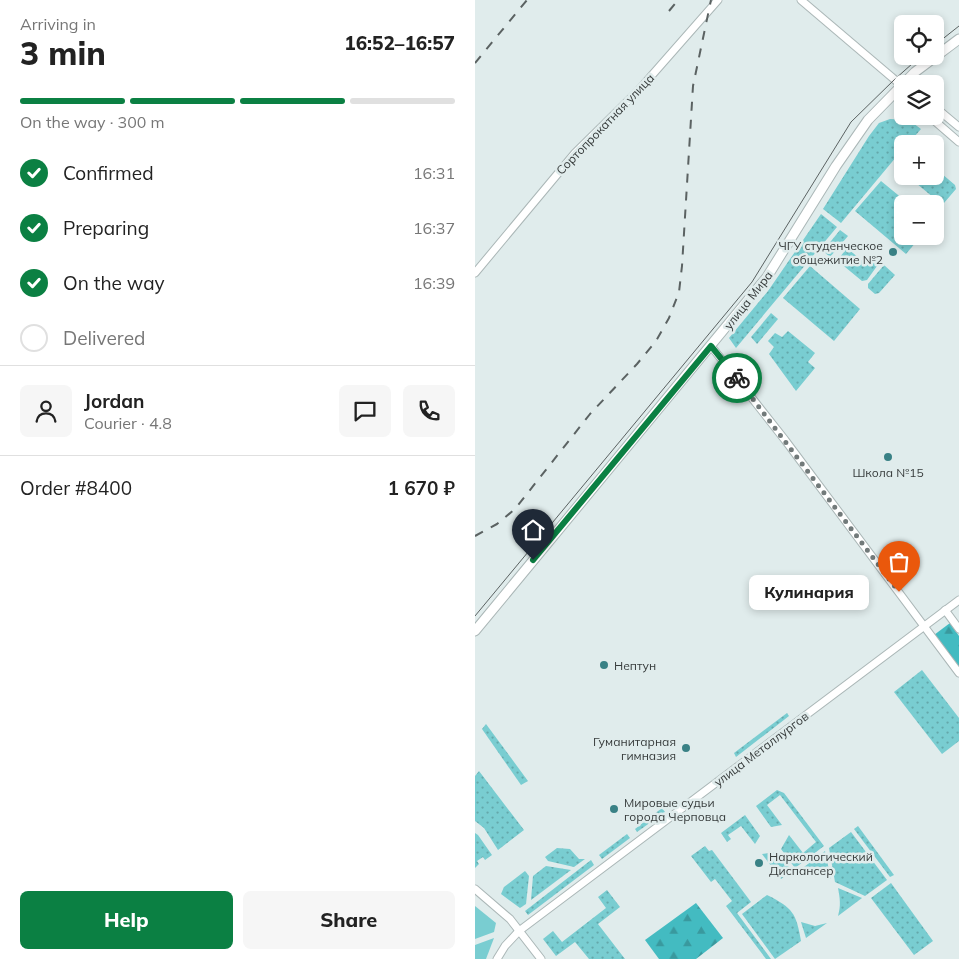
<!DOCTYPE html>
<html lang="en">
<head>
<meta charset="utf-8">
<style>
  body { margin:0; font-family:Mulish,sans-serif; background:#f6f6f6; color:#222; height:100vh; display:flex; flex-direction:column; font-size:19px; white-space:nowrap }
  * { box-sizing:border-box; margin:0 }
  p { font-size:16px; color:#767676 }
  .icon { flex:none; width:28px; height:28px; fill:none; stroke:currentColor; stroke-width:2; stroke-linecap:round; stroke-linejoin:round }
  .map { position:relative; flex:1; overflow:hidden }
  .sheet { display:flex; flex-direction:column; background:#fff; width:475px }
  .sheet>* { flex:none }
  .fabs { position:absolute; left:419px; top:15px; display:grid; gap:10px }
  .fabs a { display:grid; place-items:center; width:50px; height:50px; border-radius:8px; background:#fff; box-shadow:0 2px 8px #0003; font-size:25px }
  .pin { position:absolute; display:grid; place-items:center; width:42px; height:42px; color:#fff; margin:-51px -21px; border-radius:50% 50% 50% 0; rotate:-45deg; box-shadow:0 0 5px #0007 }
  .pin .icon { rotate:45deg }
  .courier { position:absolute; display:grid; place-items:center; width:50px; height:50px; margin:-25px; border:4px solid #0b8043; border-radius:50%; background:#fff; color:#222; box-shadow:0 1px 6px #0007 }
  .bubble { position:absolute; height:35px; border-radius:8px; background:#fff; box-shadow:0 2px 8px #0003; font-size:16px; font-weight:800; line-height:35px; text-align:center }
  .overview em { font-style:normal; font-weight:800 }
  .overview div { display:flex; flex-direction:column-reverse }
  .overview { display:flex; align-items:center; justify-content:space-between; height:85px; padding:0 20px }
  h1 { font-size:32px; font-weight:800; line-height:38px }
  .bar { display:grid; grid-template-columns:repeat(4,1fr); gap:8px 5px; align-content:center; height:60px; padding:0 20px }
  .bar i { height:6px; border-radius:4px; background:#e0e0e0 }
  .bar .on { background:#0b8043 }
  .bar p { grid-column:span 4 }
  .line { display:flex; align-items:center; gap:12px; padding:0 20px; border-top:1px solid #e0e0e0 }
  .line div { flex:1 }
  .round { display:grid; place-items:center; flex:none; width:52px; height:52px; border-radius:8px; background:#f6f6f6 }
  ol { padding:0 20px; list-style:none }
  li { display:flex; align-items:center; gap:15px; height:55px }
  li p { margin-inline-start:auto }
  li .icon { padding:5px; border-radius:50%; background:#0b8043; color:#fff; stroke-width:4 }
  li:last-child { color:#767676 }
  li i { width:28px; height:28px; border:2px solid #e0e0e0; border-radius:50% }
  .button { display:flex; gap:10px; margin-top:auto; padding:10px 20px }
  .button a { flex:1; height:58px; border-radius:8px; background:#0b8043; color:#fff; font-size:20px; font-weight:800; line-height:58px; text-align:center }
  .button a+a { background:#f6f6f6; color:#222 }
  main { display:flex; flex:1; min-height:0 }
  .map>svg:first-child { display:block }
  .grass { fill:url(#grass-dots) }
  .forest { fill:url(#forest-firs) }
  .park { fill:#79cdd1 }
  .lines { fill:none; stroke-linecap:round; stroke-linejoin:round }
  .minor-casing { stroke:#abb7b7; stroke-width:9 }
  .major-casing { stroke:#abb7b7; stroke-width:11 }
  .minor { stroke:#fff; stroke-width:7 }
  .major { stroke:#fff; stroke-width:9 }
  .tram { stroke:#5b6262; stroke-width:1 }
  .rail { stroke:#5b6262; stroke-width:2; stroke-dasharray:9 9; stroke-linecap:butt }
  .done { stroke:#727a7a; stroke-width:5; stroke-dasharray:0 9 }
  .route { stroke:#0b8043; stroke-width:6 }
  .poi-dot { fill:#398185; stroke:#e0ecec; stroke-width:2 }
  .labels { text-anchor:middle; dominant-baseline:central; stroke-width:5; stroke-linejoin:round; paint-order:stroke }
  .street-label { font-size:12px; fill:#373c3c; stroke:#e0ecec }
  .poi-label { font-size:12px; fill:#373c3c; stroke:#e0ecec; text-anchor:start }
</style>
</head>
<body>
<main>
<section class="sheet">
<div class="overview"><div><h1>3 min</h1><p>Arriving in</p></div><em>16:52–16:57</em></div>
<div class="bar"><i class="on"></i><i class="on"></i><i class="on"></i><i></i><p>On the way · 300 m</p></div>
<ol>
<li><svg class="icon" aria-label="check" viewBox="0 0 24 24"><path d="M5 12l5 5 9-10"/></svg>Confirmed<p>16:31</p></li>
<li><svg class="icon" aria-label="check" viewBox="0 0 24 24"><path d="M5 12l5 5 9-10"/></svg>Preparing<p>16:37</p></li>
<li><svg class="icon" aria-label="check" viewBox="0 0 24 24"><path d="M5 12l5 5 9-10"/></svg>On the way<p>16:39</p></li>
<li><i></i>Delivered</li>
</ol>
<div class="line" style="height:90px"><a class="round"><svg class="icon" aria-label="person" viewBox="0 0 24 24"><circle cx="12" cy="8" r="4"/><path d="M4 21q1-7 8-7t8 7"/></svg></a><div><b>Jordan</b><p>Courier · 4.8</p></div><a class="round"><svg class="icon" aria-label="chat" viewBox="0 0 24 24"><path d="M4 5h16v11H9l-5 4z"/></svg></a><a class="round"><svg class="icon" aria-label="phone" viewBox="0 0 24 24"><path d="M5 4h4l2 5-3 2q2 4 5 5l2-3 5 2v4C11 20 4 13 5 4z"/></svg></a></div>
<div class="line" style="height:65px"><div>Order #8400</div><b>1 670 ₽</b></div>
<div class="button"><a>Help</a><a>Share</a></div>
</section>
<div class="map">
<svg width="484" height="959" viewBox="0 0 484 959">
  <defs>
    <pattern id="grass-dots" width="8" height="8" patternUnits="userSpaceOnUse" patternTransform="scale(1.25)"><rect width="8" height="8" fill="#79cdd1"/><path d="M2 2h.1M6 6h.1" fill="none" stroke="#64a8ab" stroke-width="1.8" stroke-linecap="round"/></pattern>
    <pattern id="forest-firs" width="22" height="20" patternUnits="userSpaceOnUse" patternTransform="scale(1.25)"><rect width="22" height="20" fill="#43bbc1"/><path d="M5 1l3.5 6h-7zM16 11l3.5 6h-7z" fill="#39999e"/></pattern>
  </defs>
  <rect width="100%" height="100%" fill="#e0ecec"/>
  <g class="grass">
    <path d="M415,119L434,120L446,129L433,144H428L427,150L366,223L348,209L394,136L404,123Z"/>
    <path d="M460,168L480,185L481,189L469,203H465L435,178L436,176H460Z"/>
    <path d="M406,181L434,204H428V236H446L431,254L380,211Z"/>
    <path d="M346,214L362,227L261,348L254,338L293,291Z"/>
    <path d="M365,230L373,236L355,257L348,251Z"/>
    <path d="M372,248L391,264L397,258L402,262V266L392,280L387,281L364,262L365,257Z"/>
    <path d="M409,265L420,275L404,293L400,294L393,288V284Z"/>
    <path d="M335,266L385,309L359,341L308,298Z"/>
    <path d="M296,313L303,319L282,344L276,337Z"/>
    <path d="M313,331L340,353L333,362L340,368L321,391L294,354L299,347L293,341L300,333L307,337Z"/>
    <path d="M447,670L484,718V741L467,754L419,692Z"/>
    <path d="M312,713L314,716L261,757L259,753Z"/>
    <path d="M11,724L53,781L46,785L7,729Z"/>
    <path d="M4,771L49,830L23,850L9,828L0,821V776Z"/>
    <path d="M302,790L309,793L349,846L320,868L306,849L314,835L328,853L341,842L305,795L292,805L307,825L296,827L281,806Z"/>
    <path d="M187,808L190,812L162,832L160,829Z"/>
    <path d="M270,815L285,836L280,844L266,826L253,835L256,839L252,842L246,833Z"/>
    <path d="M383,826L419,875L415,877L379,829Z"/>
    <path d="M376,832L412,880L390,896L360,882L354,848Z"/>
    <path d="M0,833L3,835L17,855L10,860L8,857L2,861L4,864L0,868Z"/>
    <path d="M152,834L155,838L127,859L124,855Z"/>
    <path d="M230,846L234,851L237,850L276,902L262,913L296,959H291L251,906L257,901L240,879L236,882L216,856Z"/>
    <path d="M82,848L95,849L104,859H110L99,867L73,861L70,857Z"/>
    <path d="M350,851L356,879L342,867H329Z"/>
    <path d="M302,852L317,871L306,879L287,854Z"/>
    <path d="M116,860L119,865L53,915L50,911Z"/>
    <path d="M71,866L96,870L56,900L58,876Z"/>
    <path d="M50,871L54,876L51,904L45,908L26,894L29,887Z"/>
    <path d="M416,883L458,941L439,955L396,898Z"/>
    <path d="M363,888L387,898L363,916C366,906 365,898 363,888Z"/>
    <path d="M132,890L145,907L123,924L150,959H114L100,942L81,956L68,939L78,931L87,942L131,908L123,897Z"/>
    <path d="M292,895C318,908 321,913 326,941L300,959L267,914Z"/>
    <path d="M326,922L340,926L352,923L331,938Z"/>
  </g>
  <g class="forest">
    <path d="M475,623L484,636V667L459,635Z"/>
    <path d="M221,903L248,938L221,959H184L170,940Z"/>
  </g>
  <g class="park">
    <path d="M0,906L21,923L19,932L0,939Z"/>
    <path d="M19,938L11,959H0V945Z"/>
  </g>
  <g class="lines">
    <g class="minor-casing">
      <g id="minor">
        <path d="M326,0L426,85"/>
        <path d="M460,107L484,127"/>
        <path d="M454,116L484,142"/>
        <path d="M0,273L100,153L163,91L243,0"/>
        <path d="M236,346L310,440L484,673"/>
        <path d="M470,610L484,629"/>
        <path d="M0,889L35,919L66,959"/>
        <path d="M22,959L30,946L44,931L484,600"/>
      </g>
    </g>
    <g class="major-casing">
      <path id="major" d="M0,631L292,277L361,166L393,120L440,72L484,39"/>
    </g>
    <use href="#minor" class="minor"/>
    <use href="#major" class="major"/>
    <g class="tram">
      <path d="M460,45L484,26"/>
      <path d="M0,616L277,282L376,122L420,79L446,56"/>
    </g>
    <g class="rail">
      <path d="M194,11L203,0"/>
      <path d="M0,63L52,0"/>
      <path d="M0,536L22,524L40,509L115,414L162,364L181,341L194,318L204,292L207,266L218,86L236,0"/>
    </g>
  </g>
  <g class="lines">
    <path class="done" d="M262,378L424,592"/>
    <path class="route" d="M58,560L236,346L262,378"/>
  </g>
  <g class="poi-dot">
    <circle cx="418" cy="252" r="5"/>
    <circle cx="413" cy="457" r="5"/>
    <circle cx="129" cy="665" r="5"/>
    <circle cx="211" cy="748" r="5"/>
    <circle cx="139" cy="809" r="5"/>
    <circle cx="284" cy="863" r="5"/>
  </g>
  <g class="labels">
    <g class="street-label">
      <text transform="translate(130 124) rotate(-46)">Сортопрокатная улица</text>
      <text transform="translate(273 300) rotate(-52)">улица Мира</text>
      <text transform="translate(286 749) rotate(-37)">улица Металлургов</text>
    </g>
    <g class="poi-label">
      <text x="408" y="245" text-anchor="end">ЧГУ студенческое<tspan x="408" dy="14">общежитие №2</tspan></text>
      <text x="413" y="472" text-anchor="middle">Школа №15</text>
      <text x="139" y="665">Нептун</text>
      <text x="201" y="741" text-anchor="end">Гуманитарная<tspan x="201" dy="14">гимназия</tspan></text>
      <text x="149" y="802">Мировые судьи<tspan x="149" dy="14">города Черповца</tspan></text>
      <text x="294" y="856">Наркологический<tspan x="294" dy="14">Диспансер</tspan></text>
    </g>
  </g>
</svg>
<div class="fabs">
<a><svg class="icon" aria-label="locate" viewBox="0 0 24 24"><circle cx="12" cy="12" r="6"/><path d="M12 2v4M12 18v4M2 12h4M18 12h4"/></svg></a>
<a><svg class="icon" aria-label="layers" viewBox="0 0 24 24"><path d="M12 4l9 5-9 5-9-5zM3 14l9 5 9-5"/></svg></a>
<a>+</a>
<a>−</a>
</div>
<div class="pin" style="left:424px;top:592px;background:#ea580c"><svg class="icon" aria-label="bag" viewBox="0 0 24 24"><path d="M5 8h14l-1 12H6zM9 8a3 3 0 0 1 6 0"/></svg></div>
<div class="pin" style="left:58px;top:560px;background:#1f2937"><svg class="icon" aria-label="home" viewBox="0 0 24 24"><path d="M3 11l9-7 9 7M6 9v11h12V9"/></svg></div>
<div class="courier" style="left:262px;top:378px"><svg class="icon" aria-label="bike" viewBox="0 0 24 24"><circle cx="6" cy="16" r="4"/><circle cx="18" cy="16" r="4"/><path d="M6 16l4-8h5l3 8M10 8l3 8H6M13 5h3"/></svg></div>
<div class="bubble" style="left:274px;top:575px;width:120px">Кулинария</div>
</div>
</main>
</body>
</html>
